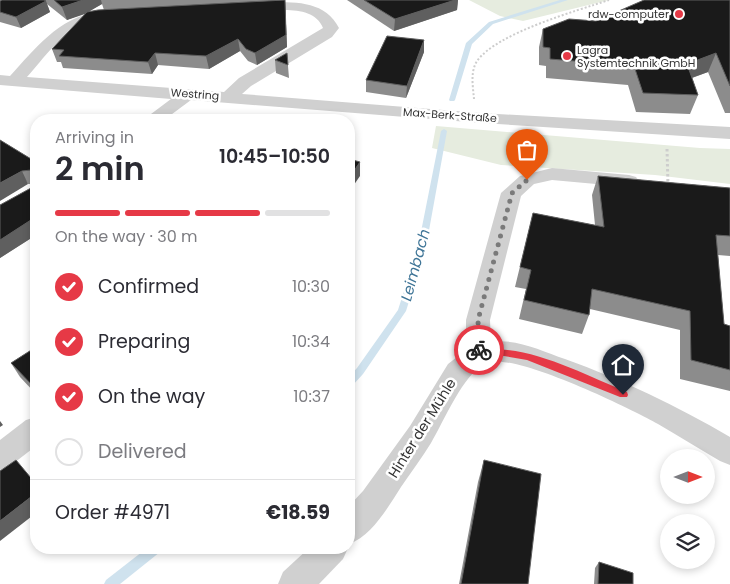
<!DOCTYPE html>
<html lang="en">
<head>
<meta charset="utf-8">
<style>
  body { margin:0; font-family:Poppins,sans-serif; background:#f2f2f3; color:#2b2b33; height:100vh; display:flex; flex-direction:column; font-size:19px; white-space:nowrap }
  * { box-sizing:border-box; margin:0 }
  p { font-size:16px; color:#7c7c81 }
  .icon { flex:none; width:28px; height:28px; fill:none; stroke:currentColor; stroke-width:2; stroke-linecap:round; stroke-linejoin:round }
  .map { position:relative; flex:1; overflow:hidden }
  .sheet { position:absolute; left:30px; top:114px; width:325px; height:440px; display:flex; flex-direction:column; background:#fff; border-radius:20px; box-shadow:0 2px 8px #0003 }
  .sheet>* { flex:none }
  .needle { width:32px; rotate:90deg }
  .buttons { position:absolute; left:660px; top:449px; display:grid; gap:10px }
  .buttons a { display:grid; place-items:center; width:55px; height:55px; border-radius:50%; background:#fff; box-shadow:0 2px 8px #0003; font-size:25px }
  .pin { position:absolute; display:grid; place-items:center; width:42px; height:42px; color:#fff; margin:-51px -21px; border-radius:50% 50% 50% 0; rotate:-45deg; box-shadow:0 0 5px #0007 }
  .pin .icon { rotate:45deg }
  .courier { position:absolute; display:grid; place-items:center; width:50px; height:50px; margin:-25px; border:4px solid #e63946; border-radius:50%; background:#fff; color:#222; box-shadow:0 1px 6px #0007 }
  .head em { font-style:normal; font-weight:600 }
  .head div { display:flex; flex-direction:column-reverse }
  .head { display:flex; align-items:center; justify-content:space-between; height:85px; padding:0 25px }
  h1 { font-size:32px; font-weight:600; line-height:38px }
  .bar { display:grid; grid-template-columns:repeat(4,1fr); gap:8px 5px; align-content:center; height:60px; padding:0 25px }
  .bar i { height:6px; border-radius:4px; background:#e1e1e2 }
  .bar .active { background:#e63946 }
  .bar p { grid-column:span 4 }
  .line { display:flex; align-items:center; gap:12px; padding:0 25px; border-top:1px solid #e1e1e2 }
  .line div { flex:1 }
  ol { padding:0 25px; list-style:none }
  li { display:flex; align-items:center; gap:15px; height:55px }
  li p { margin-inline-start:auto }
  li .icon { padding:5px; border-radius:50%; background:#e63946; color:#fff; stroke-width:4 }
  li:last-child { color:#7c7c81 }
  li i { width:28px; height:28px; border:2px solid #e1e1e2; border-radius:50% }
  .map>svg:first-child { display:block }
  .green { fill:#e6ecdf }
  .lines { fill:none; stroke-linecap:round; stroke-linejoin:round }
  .stream { fill:#cfe2ee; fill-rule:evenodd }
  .path-far1 { stroke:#cdcdcd; stroke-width:2; stroke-dasharray:2 2; stroke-linecap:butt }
  .path { stroke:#cdcdcd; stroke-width:3; stroke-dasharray:2.5 2.5; stroke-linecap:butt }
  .minor { fill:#d0d0d0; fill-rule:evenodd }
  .wall { fill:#8c8c8c; fill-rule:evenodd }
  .shaded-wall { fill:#5f5f5f }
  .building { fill:#1a1a1a; stroke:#5f5f5f }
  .route { fill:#e63946 }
  .done { stroke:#7a7a7a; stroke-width:5; stroke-dasharray:0 9 }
  .poi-dot { fill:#e63946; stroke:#fff; stroke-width:2 }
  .labels { text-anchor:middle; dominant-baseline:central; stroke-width:5; stroke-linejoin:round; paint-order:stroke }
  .far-poi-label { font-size:11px; fill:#333; stroke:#fff; text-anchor:end }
  .far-street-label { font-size:11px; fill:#333; stroke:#fff }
  .street-label { font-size:14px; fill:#333; stroke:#fff }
  .water-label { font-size:15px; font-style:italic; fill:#3f7597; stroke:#fff }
</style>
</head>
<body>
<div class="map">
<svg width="730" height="584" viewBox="0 0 730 584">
  <rect width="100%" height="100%" fill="#fff"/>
  <g class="green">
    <path d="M469,0H609L523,21L500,16Z"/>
    <path d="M436,126L700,148L730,149V184L655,175L501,165L432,148Z"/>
  </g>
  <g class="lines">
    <g class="stream">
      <path d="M560,0H568L493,24L472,44L455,100L454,101H450L449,100L466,43L489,22Z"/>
      <path d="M444,129L447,131L426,247L406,311L363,374L352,386L349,387V377L357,368L398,310L418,247L441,131Z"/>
      <path d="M147,548H162L160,552L120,584H104L106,580Z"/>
    </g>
    <path class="path-far1" d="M474,99C473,87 470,72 477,61C497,33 576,11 609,0"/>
    <path class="path" d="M667,149L668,185"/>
    <g class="minor">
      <path d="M272,2C298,2 326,2 339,28L332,37L251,86L242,94L481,113L730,127V139L481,123L191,100L164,120H143L171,99L0,85V75L10,76C35,49 58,18 97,12C103,12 110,10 116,12L118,15L116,18C106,21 95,21 85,25C60,34 44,58 27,77L224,92L239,78L323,28C313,3 274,11 252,12L247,11L245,8L247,5Z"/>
      <path d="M552,168L629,175L636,177L639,181L636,185L629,187L552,180L534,184L521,196L490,320L491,342C516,338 542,351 565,359C623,380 677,406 730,437V465L720,461C699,449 679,436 658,424C631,409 513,351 486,363C463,374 444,421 431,443C422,458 411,472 401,487C388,507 372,536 349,544V506L363,491L410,426L448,364L466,350V320L501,193L520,176Z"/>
      <path d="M36,417V446L10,466L0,470V440L26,420Z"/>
      <path d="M309,548H348L343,559L319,584H278L283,572Z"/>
    </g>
  </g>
  <g class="wall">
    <path d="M2,0H285L287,47L257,65L248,61L240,51L209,69L158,65L152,74L63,68L61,62H57L52,49L87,12L67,20L47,4L50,12L21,28L0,22V1ZM102,4L104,10L87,12Z"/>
    <path d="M347,0H458L457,10L394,31Z"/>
    <path d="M730,0V113H725L708,72L692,78L698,95L690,114L636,112L628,85L546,78V66L539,65V47L543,29Z"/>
    <path d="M424,40V52L406,98L366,92V80Z"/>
    <path d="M287,53L288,66L289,78L276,73L275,60Z"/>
    <path d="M0,140L36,162V235L0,258V205L31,188V184H28Z"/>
    <path d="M598,176L730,188V256L718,255L724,324L730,326V391L680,379V330L590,309L589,315L582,334L519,319L526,289L515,287L533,213L595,225L592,195Z"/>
    <path d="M36,347V394L20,377L11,363Z"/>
    <path d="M484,460L528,584H459L478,482Z"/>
    <path d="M599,562L633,584H594L595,568Z"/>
  </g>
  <g class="shaded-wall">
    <path d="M83,0H101L102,4L85,14L67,20L62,7Z"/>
    <path d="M285,0L287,47L257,65L255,53Z"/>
    <path d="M455,0H458L457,10L394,31L395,19Z"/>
    <path d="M46,1L50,12L21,28L16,17Z"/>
    <path d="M238,39L240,51L209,69L206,56Z"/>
    <path d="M424,40V52L406,98L407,86Z"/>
    <path d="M155,53L158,65L152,74L148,62Z"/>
    <path d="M716,53L708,72L680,82L687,64Z"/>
    <path d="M360,162V176L349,192V178Z"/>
    <path d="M22,171L28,184L0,201V183Z"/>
    <path d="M34,218L36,223V235L0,258V240Z"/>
    <path d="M36,384V391L33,386Z"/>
    <path d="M0,421L3,425L0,427Z"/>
    <path d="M36,493V513L0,541V521Z"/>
  </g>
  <g class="building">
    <path d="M2,0H44L46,1L16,17L0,12V1Z"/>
    <path d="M54,0H83L62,7Z"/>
    <path d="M285,0L286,35L255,53L246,49L238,39L206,56L155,53L148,62L59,56L64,50L52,49L87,12L98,10Z"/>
    <path d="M364,0H455L395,19Z"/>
    <path d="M644,0H730V86L716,53L687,64L698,95L643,93L634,66L550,59V48L543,47V29L569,19L596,21Z"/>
    <path d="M387,36L424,40L407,86L366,80Z"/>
    <path d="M287,53L288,65L275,60Z"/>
    <path d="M0,140L36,162V220L34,218L0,240V205L31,188V170L22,171L0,183Z"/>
    <path d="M349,159L360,162L349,178Z"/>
    <path d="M598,176L730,188V236L716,235L724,324L730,326V370L691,360L690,311L592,289L589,315L524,300L531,270L520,267L533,213L604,227Z"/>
    <path d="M36,347V384L33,386L11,363Z"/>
    <path d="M16,460L36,484V493L0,521V471Z"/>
    <path d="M484,460L541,474L528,584H461Z"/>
    <path d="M599,562L633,573V584H598Z"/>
  </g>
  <path class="route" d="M479,346L483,350C528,344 585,375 627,392L628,395L627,397H620L527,360L498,355L476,356L475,350Z"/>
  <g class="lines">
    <path class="done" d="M479,350L478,320L512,193L527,180"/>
  </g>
  <g class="poi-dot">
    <circle cx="679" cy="14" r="5"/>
    <circle cx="567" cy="56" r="5"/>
  </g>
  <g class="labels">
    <g class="far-poi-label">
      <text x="669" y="14">rdw-computer</text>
      <text x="577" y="50" text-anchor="start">Lagra<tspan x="577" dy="13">Systemtechnik GmbH</tspan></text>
    </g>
    <g class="far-street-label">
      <text transform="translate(195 94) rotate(4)">Westring</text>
      <text transform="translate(450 115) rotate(4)">Max-Berk-Straße</text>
    </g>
    <g class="street-label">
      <text transform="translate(422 428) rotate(-58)">Hinter der Mühle</text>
    </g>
    <g class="water-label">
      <text transform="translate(415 265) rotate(-75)">Leimbach</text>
    </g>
  </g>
</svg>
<div class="buttons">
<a><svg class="needle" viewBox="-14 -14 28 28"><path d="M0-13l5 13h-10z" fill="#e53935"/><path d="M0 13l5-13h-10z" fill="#7c7c81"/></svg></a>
<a><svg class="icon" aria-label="layers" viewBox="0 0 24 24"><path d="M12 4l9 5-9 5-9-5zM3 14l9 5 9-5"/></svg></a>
</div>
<div class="pin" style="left:527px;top:180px;background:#ea580c"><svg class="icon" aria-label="bag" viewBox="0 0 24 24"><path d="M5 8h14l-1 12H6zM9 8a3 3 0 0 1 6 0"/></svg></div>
<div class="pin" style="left:623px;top:395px;background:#1f2937"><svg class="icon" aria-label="home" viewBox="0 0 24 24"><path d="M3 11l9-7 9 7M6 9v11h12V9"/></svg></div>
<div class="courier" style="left:479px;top:350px"><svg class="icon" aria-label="bike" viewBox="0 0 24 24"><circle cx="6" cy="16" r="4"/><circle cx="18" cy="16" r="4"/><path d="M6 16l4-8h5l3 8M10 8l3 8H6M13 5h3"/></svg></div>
<section class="sheet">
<div class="head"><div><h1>2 min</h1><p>Arriving in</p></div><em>10:45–10:50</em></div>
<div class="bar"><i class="active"></i><i class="active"></i><i class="active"></i><i></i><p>On the way · 30 m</p></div>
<ol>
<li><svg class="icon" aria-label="check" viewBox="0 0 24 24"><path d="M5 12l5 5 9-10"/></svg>Confirmed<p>10:30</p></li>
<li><svg class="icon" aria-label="check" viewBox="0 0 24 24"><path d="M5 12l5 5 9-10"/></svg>Preparing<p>10:34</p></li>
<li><svg class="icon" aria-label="check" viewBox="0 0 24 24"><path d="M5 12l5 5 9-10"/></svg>On the way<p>10:37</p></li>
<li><i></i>Delivered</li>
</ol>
<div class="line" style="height:65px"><div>Order #4971</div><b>€18.59</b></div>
</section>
</div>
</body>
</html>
